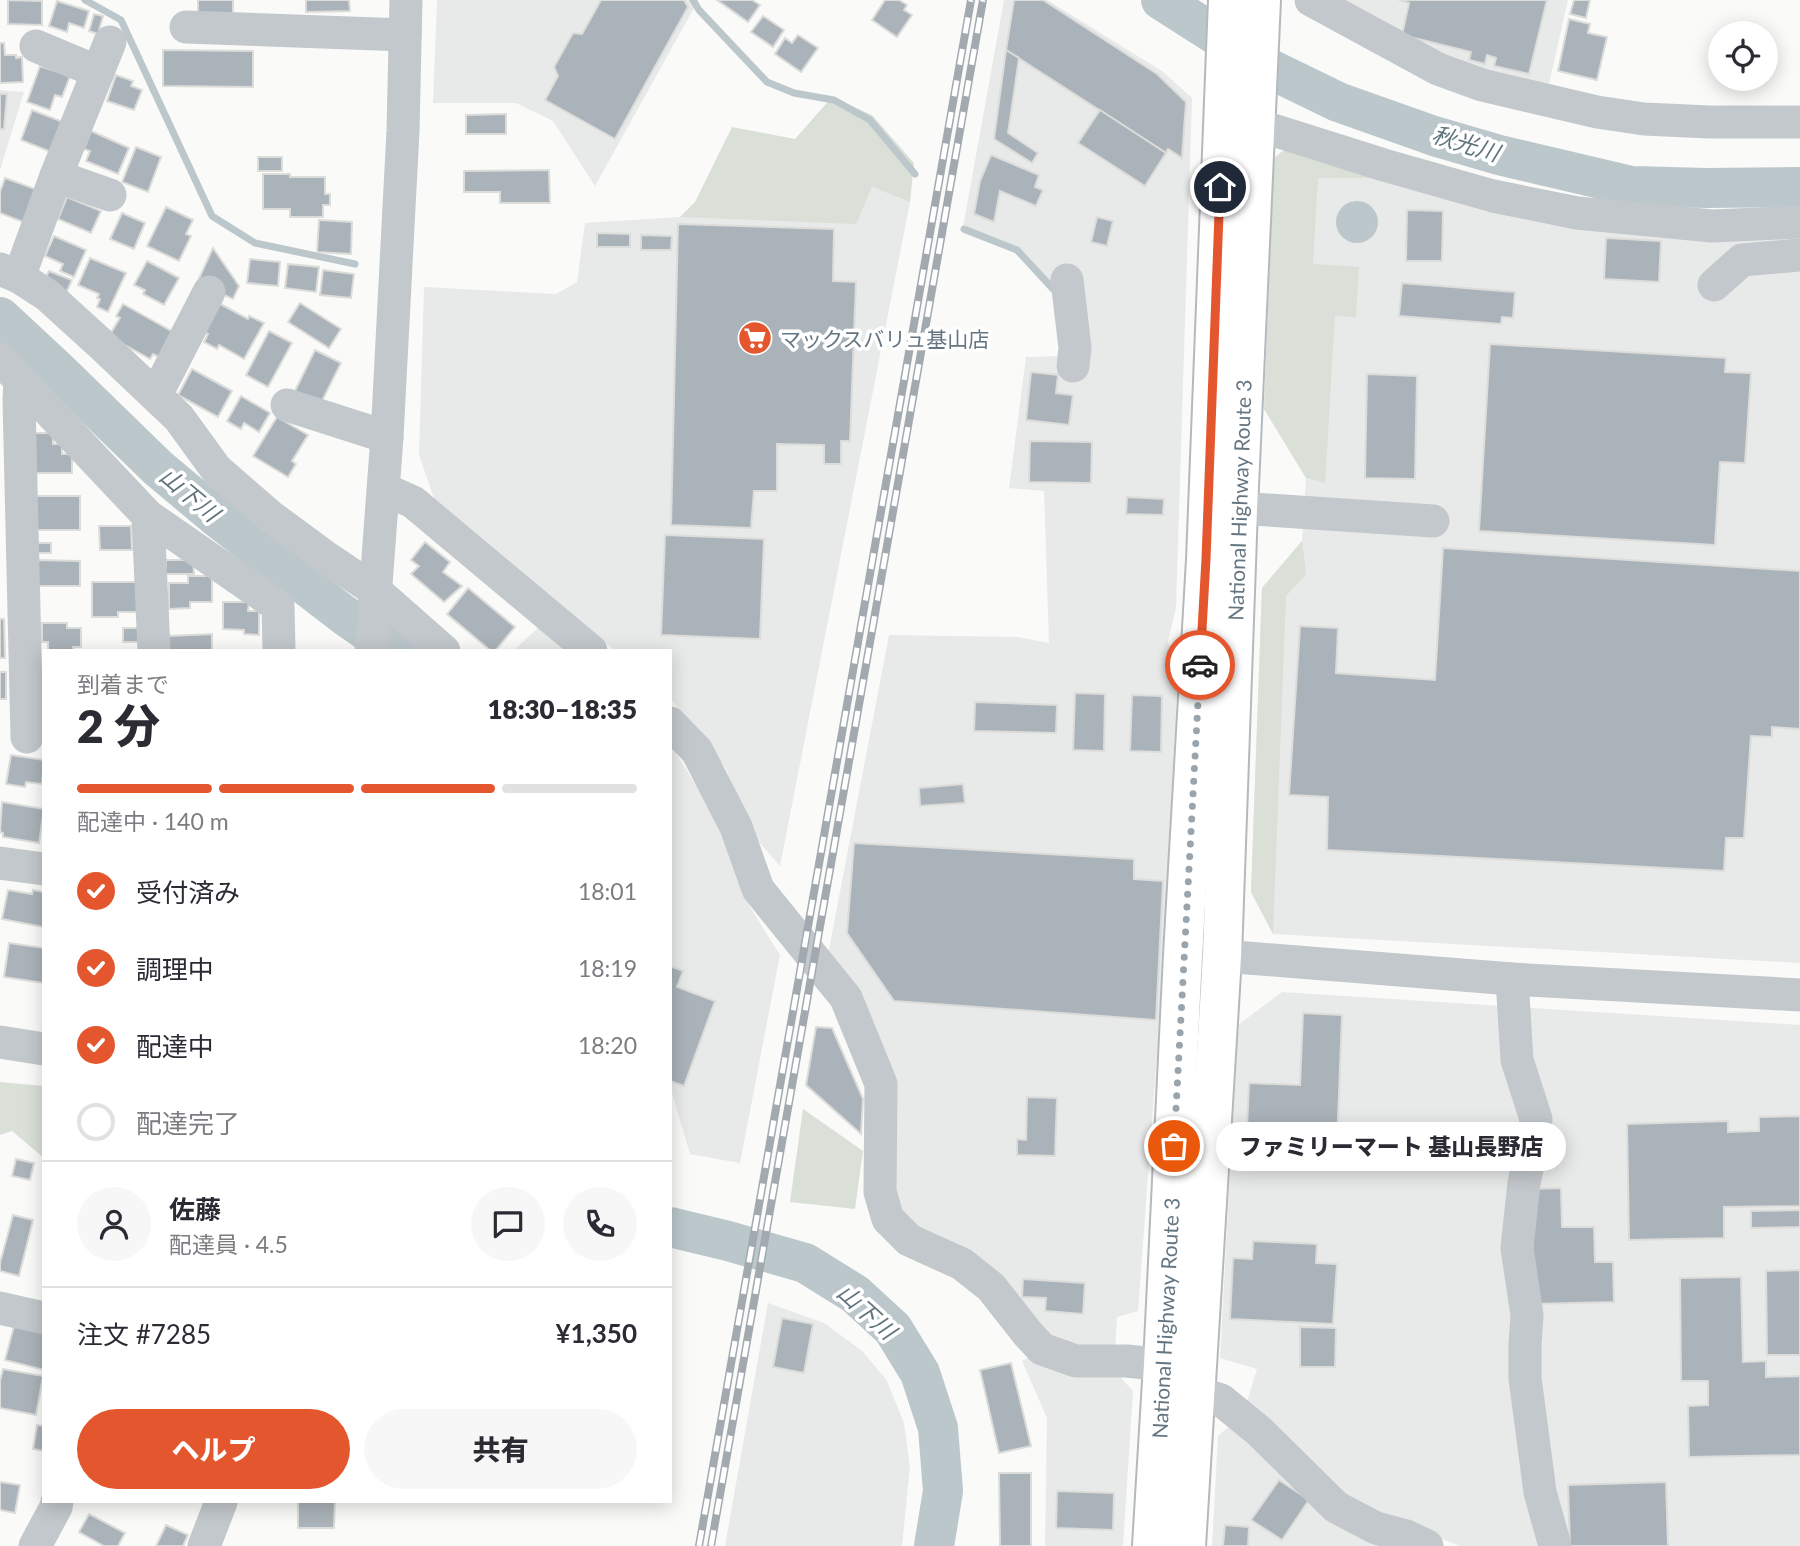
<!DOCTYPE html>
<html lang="ja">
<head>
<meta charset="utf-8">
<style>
  body { margin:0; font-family:Lato,"Noto Sans JP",sans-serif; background:#f7f7f7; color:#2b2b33; height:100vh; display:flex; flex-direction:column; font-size:26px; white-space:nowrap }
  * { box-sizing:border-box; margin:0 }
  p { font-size:23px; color:#7c7c81 }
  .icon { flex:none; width:38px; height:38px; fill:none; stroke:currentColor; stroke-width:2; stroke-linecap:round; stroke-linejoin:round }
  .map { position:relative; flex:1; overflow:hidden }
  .side { position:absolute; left:42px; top:649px; width:630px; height:854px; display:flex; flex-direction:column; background:#fff; border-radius:0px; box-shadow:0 4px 18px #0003 }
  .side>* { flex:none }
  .fabs { position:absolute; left:1708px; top:21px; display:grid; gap:14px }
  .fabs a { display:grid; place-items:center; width:70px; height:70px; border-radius:50%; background:#fff; box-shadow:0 4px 18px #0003; font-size:35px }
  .pin { position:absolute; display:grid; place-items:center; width:60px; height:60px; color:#fff; margin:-30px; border:4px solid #fff; border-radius:50%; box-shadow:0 2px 7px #0007 }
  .courier { position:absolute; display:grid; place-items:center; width:70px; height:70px; margin:-35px; border:5px solid #e4572e; border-radius:50%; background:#fff; color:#222; box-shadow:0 2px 9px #0007 }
  .bubble { position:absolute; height:49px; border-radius:24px; background:#fff; box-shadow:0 4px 18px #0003; font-size:23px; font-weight:800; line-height:49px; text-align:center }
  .head em { font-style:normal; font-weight:800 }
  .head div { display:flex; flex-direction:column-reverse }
  .head { display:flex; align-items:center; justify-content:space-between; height:119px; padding:0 35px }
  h1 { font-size:46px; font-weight:800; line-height:52px }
  .bar { display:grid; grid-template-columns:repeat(4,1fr); gap:10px 7px; align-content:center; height:84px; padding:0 35px }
  .bar i { height:9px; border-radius:5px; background:#e1e1e2 }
  .bar .on { background:#e4572e }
  .bar p { grid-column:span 4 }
  .line { display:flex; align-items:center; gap:18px; padding:0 35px; border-top:2px solid #e1e1e2 }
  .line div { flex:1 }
  .round { display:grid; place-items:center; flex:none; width:74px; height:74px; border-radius:37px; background:#f7f7f7 }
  ol { padding:0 35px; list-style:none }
  li { display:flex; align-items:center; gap:21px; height:77px }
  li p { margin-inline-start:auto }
  li .icon { padding:7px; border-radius:50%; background:#e4572e; color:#fff; stroke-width:4 }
  li:last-child { color:#7c7c81 }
  li i { width:38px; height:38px; border:4px solid #e1e1e2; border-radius:50% }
  .action { display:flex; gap:14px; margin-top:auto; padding:14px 35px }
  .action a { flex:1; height:80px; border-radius:42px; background:#e4572e; color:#fff; font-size:28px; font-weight:800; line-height:80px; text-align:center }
  .action a+a { background:#f7f7f7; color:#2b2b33 }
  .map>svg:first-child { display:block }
  .built { fill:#e8e9e9 }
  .green { fill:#dadfd7 }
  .water { fill:#bbc7cb }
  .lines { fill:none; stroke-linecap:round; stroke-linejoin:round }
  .stream { stroke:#bbc7cb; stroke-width:7 }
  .river { stroke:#bbc7cb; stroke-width:40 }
  .building { fill:#aab3b9; stroke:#dcdcda; stroke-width:2 }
  .highway-casing { stroke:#b4b9bd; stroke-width:42 }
  .minor { stroke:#c3c8cc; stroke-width:33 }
  .highway { stroke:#fff; stroke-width:38 }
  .rail-casing { stroke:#a2aab0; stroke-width:8 }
  .rail { stroke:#fff; stroke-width:5; stroke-dasharray:16; stroke-linecap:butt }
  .done { stroke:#99a4ac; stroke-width:7; stroke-dasharray:0 12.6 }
  .route { stroke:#e4572e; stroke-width:9 }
  .labels { text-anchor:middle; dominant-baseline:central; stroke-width:7; stroke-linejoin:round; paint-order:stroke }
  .poi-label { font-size:21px; fill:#657683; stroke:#fff; text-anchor:start }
  .street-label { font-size:21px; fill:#657683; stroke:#fff }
  .water-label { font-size:23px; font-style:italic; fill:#60757c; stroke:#fff }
</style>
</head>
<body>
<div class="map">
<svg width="1800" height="1546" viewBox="0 0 1800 1546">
  <rect width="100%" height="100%" fill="#fafaf8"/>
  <g class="built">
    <path d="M437,0H690L694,8L595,186L553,121L516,103H433Z"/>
    <path d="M1004,0H1047L1162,71L1192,98L1176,608L1168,641L1177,694L1158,1040L1138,1311L1117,1317L1115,1350L1077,1349L1047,1337L907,1227L893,1206V1087L827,960L889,635L1017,637L1049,643L1044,491L1009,488L1026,357L1063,356L1057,299L1015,253L962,233Z"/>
    <path d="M1325,0H1568L1547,93L1439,63Z"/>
    <path d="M0,90L24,92L0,170Z"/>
    <path d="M1274,158L1800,238V963L1273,934L1251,892L1262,588L1302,541L1306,478L1264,409Z"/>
    <path d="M872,187L910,202L780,866L758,841L725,767L670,698V651H615L435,501L419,455L424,287L556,294L577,282L585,223L680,217Z"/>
    <path d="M539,627L567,651H513Z"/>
    <path d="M670,744L711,809L750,907L780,955L740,1163L690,1154L670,1086Z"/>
    <path d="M1282,992L1800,1025V1546H1460L1406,1525V1546H1212L1218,1436L1235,1421L1246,1405L1257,1369L1220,1358L1238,1025Z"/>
    <path d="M768,1303L824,1323L861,1350L886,1379L904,1423L910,1467L902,1546H725Z"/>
    <path d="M1031,1356L1120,1377L1133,1391L1123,1546H1045L1047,1418L1022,1361Z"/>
  </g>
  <g class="green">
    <path d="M832,97L872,115L914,163L910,202L872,187L856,224L680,217L695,202L732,127L795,139Z"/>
    <path d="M1290,145L1386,178H1318L1313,264L1359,267L1356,317L1335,316L1325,483L1306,478L1264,409L1274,158Z"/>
    <path d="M1302,541L1306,574L1286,596L1273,934L1251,892L1262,588Z"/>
    <path d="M0,1082L44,1086V1158L12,1131L0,1135Z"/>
    <path d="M803,1109L863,1151L855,1209L790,1202Z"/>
  </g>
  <circle class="water" cx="1357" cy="222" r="21"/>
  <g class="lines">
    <g class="stream">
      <path d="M85,0L121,20L212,216L255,243L355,264"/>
      <path d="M693,0L699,10L767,82L794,93L834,100L870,120L915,174"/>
      <path d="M964,229L1017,250L1056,292"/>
    </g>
    <g class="river">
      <path d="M1161,0L1266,67L1338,102L1434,136L1499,155L1631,186L1707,188L1800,187"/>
      <path d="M0,317L57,370L158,468L219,519L344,615L396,651"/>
      <path d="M670,1227L728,1241L805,1263L855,1294L893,1329L920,1373L938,1428L943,1491L934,1546"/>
    </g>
  </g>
  <g class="building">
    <path d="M8,0L42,1V25L8,24Z"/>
    <rect x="198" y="0" width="35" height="13"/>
    <path d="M306,0H349L350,11L306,12Z"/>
    <path d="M601,0H684L688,7L615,139L545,100L558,76L554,67L573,33L582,34Z"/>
    <path d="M717,0H752L760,5L748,22Z"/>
    <path d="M885,0H899L907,5L904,10L912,15L897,37L872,20Z"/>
    <path d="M1014,0H1043L1157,74L1186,102L1182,158L1168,149L1166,153L1006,50Z"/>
    <path d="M1399,0H1547L1529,74L1494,66L1496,58L1487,55L1485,64L1469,60L1471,52L1402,35L1409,3Z"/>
    <path d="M1574,0H1590L1586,18L1570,14Z"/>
    <path d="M57,1L89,11L84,28L69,23L67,32L49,26Z"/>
    <path d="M94,14L103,16L98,34L89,31Z"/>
    <path d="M763,16L784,30L773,47L751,32Z"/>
    <path d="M1569,19L1590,24L1588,33L1607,37L1597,80L1558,71Z"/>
    <path d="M798,35L818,48L801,72L775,54L785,38L792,43Z"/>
    <path d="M0,43H4L5,55H16V58L22,57L23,82L0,83Z"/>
    <path d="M163,50L253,51V87L163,86Z"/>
    <path d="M1006,50L1019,58L1008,133L1038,153L1032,163L994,139Z"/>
    <path d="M40,66L70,76L62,97L55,95L50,110L27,102Z"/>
    <path d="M116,75L133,81L131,86L142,90L134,110L107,101Z"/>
    <path d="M0,94H7L4,129H0Z"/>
    <path d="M32,110L63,122L51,152L21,140Z"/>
    <path d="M1100,110L1166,153L1145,186L1078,143Z"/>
    <path d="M506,114V134H466V115Z"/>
    <path d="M91,131L129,148L118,174L86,161L90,151L84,149Z"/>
    <path d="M136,147L161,157L148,192L122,182Z"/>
    <path d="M991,155L1039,175L1035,187L1043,190L1036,206L1000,191L994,222L974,214L980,181Z"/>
    <rect x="258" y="157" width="24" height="14"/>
    <path d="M549,170L550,203H500V192H464V171Z"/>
    <path d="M263,174H290V177H325V194H330V205H323V217H290V209H263Z"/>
    <path d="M5,178L35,189L23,222L0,213V192Z"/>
    <path d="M67,197L101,211L91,233L58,219Z"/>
    <path d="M166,207L193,220L186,234L191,236L179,261L147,246Z"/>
    <path d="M1407,210L1443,211L1442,261H1406Z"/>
    <path d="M122,213L145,223L134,249L110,239Z"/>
    <path d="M1097,217L1113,221L1107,246L1091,242Z"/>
    <path d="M319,220L352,222L351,254L317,252Z"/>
    <path d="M678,224L834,229L833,281L856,282L850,441H841V464H824V445L777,444V491H754L751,528L671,525Z"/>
    <path d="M597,233L630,234V247H597Z"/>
    <path d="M641,235L672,236L671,250H641Z"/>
    <path d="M54,236L86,250L74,277L60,271L63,264L45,256Z"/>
    <path d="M1606,238L1661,241L1659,282L1604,279Z"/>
    <path d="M213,248L239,286L233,299L197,283Z"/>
    <path d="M90,258L126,273L108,312L97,307L100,299L97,298L99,294L78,285Z"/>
    <path d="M250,259L280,262L278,286L247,283Z"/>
    <path d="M147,261L179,278L164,305L143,294L145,290L134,285Z"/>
    <path d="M288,264L319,267L316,292L285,288Z"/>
    <path d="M323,270L354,274L351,298L320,295Z"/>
    <path d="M49,271L72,280L65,295L45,279Z"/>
    <path d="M1402,283L1515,292L1513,318L1502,317L1501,324L1399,316Z"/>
    <path d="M215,301L248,319L249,316L264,323L244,359L219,345L217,349L204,342L208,334L199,329Z"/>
    <path d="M300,303L341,329L329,348L288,322Z"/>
    <path d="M123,304L173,332L159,357L153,354L150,359L109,336L120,318L116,316Z"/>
    <path d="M269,331L292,343L268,387L246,375Z"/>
    <path d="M1490,344L1726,358L1725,372L1751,373L1745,463L1720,462L1715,545L1479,531Z"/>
    <path d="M315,350L341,363L320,405L294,393Z"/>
    <path d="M192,369L232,391L218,417L178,395Z"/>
    <path d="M1031,372L1058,375L1056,393L1073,395L1069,425L1026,420Z"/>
    <path d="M1367,374L1417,376L1415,479L1365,478Z"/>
    <path d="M241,396L270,413L259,432L244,423L241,429L227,421Z"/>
    <path d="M277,417L308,435L292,461L296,464L288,477L253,456Z"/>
    <path d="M33,433H53V444H62V454H72V473H33Z"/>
    <path d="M1030,441L1092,442L1091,483L1029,482Z"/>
    <path d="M33,496H80V530H32Z"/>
    <path d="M1127,497L1164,499L1163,515L1126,514Z"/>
    <path d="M99,526H131L132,550H100Z"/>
    <path d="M665,535L764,539L760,639L661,635Z"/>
    <path d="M425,542L450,562L443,572L462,586L444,602L411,574L419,566L411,560Z"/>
    <rect x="35" y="543" width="16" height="10"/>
    <path d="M1443,548L1800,571V729L1772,727V737L1751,736L1744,838H1726L1724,871L1327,850L1328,797L1289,795L1300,626L1338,628L1336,673L1435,680Z"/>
    <path d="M36,560L80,561V586H36Z"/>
    <path d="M166,560H193L194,574H166Z"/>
    <path d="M188,576H212V602H190V608L169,609V583H188Z"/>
    <path d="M92,582H138V612H118V617H92Z"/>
    <path d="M468,588L515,627L495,651H491L447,614Z"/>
    <path d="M223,602H249L248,611H259V635L244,634V630L223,629Z"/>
    <path d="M0,619H4L5,658H0Z"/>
    <path d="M42,623H67V628H81V647H73L74,651H48V642H42Z"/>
    <rect x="123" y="628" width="16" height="14"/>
    <path d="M212,634V651H169V636Z"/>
    <rect x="0" y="672" width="6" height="27"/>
    <path d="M1075,693L1105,694L1104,751L1073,750Z"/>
    <path d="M1132,695L1162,696L1161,752L1130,751Z"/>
    <path d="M975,702L1057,705L1056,733L974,731Z"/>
    <path d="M11,755L44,760L42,784L26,782L25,787L6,784Z"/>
    <path d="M963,784L965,803L920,806L919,788Z"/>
    <path d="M2,802L44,809L39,843L3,837V833L0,832Z"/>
    <path d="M854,843L1134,859V879L1163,881L1156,1020L894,1001L847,933Z"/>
    <path d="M8,890L32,894L33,890L44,892L43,927L2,919Z"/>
    <path d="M9,943L44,948V983L4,977Z"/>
    <path d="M670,966L683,971L677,987L715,1001L684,1086L670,1081Z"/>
    <path d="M1303,1013L1342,1015L1337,1146L1323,1145V1161L1292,1160L1293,1140H1278L1277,1151L1246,1150L1249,1083L1300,1085Z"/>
    <path d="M816,1027L832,1028L863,1099L861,1134L806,1085Z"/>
    <path d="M1027,1097L1057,1098L1055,1156L1017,1155V1139L1026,1140Z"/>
    <path d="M1800,1116V1206L1724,1207V1238L1629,1240L1627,1124L1728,1121V1132L1759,1131V1117Z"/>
    <path d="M16,1159L34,1163L30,1180L12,1176Z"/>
    <path d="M1561,1188L1562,1227H1594L1595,1262H1613L1614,1302L1533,1304L1532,1189Z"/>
    <path d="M1800,1210V1227L1751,1228V1211Z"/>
    <path d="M13,1215L33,1220L19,1276L0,1271V1263Z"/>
    <path d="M1253,1241L1317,1244L1316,1263L1337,1264L1333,1324L1230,1319L1233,1258L1252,1259Z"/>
    <path d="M1800,1270V1355H1767L1766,1271Z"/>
    <path d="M1741,1277L1743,1362L1766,1361V1377L1800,1376V1455L1689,1457L1688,1406L1708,1405V1381H1681L1680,1278Z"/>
    <path d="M1023,1279L1085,1283L1083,1314L1045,1311L1046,1298L1022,1297Z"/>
    <path d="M782,1318L813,1324L804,1373L773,1367Z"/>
    <path d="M15,1322L44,1330V1370L5,1360Z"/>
    <path d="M1300,1327L1336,1328L1335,1367H1300Z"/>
    <path d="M1011,1363L1031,1446L999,1453L980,1370Z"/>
    <path d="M3,1369L43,1376L36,1415L0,1408V1381Z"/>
    <path d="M37,1425L44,1426V1451L33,1449Z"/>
    <path d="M999,1473H1031V1546H1000Z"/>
    <path d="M1279,1480L1309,1500L1282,1540L1251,1520Z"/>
    <path d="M0,1482L20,1485L15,1513L0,1510Z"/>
    <path d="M1666,1482L1668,1546H1570L1568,1485Z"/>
    <path d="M1057,1491L1114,1493L1113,1530L1056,1528Z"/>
    <path d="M298,1502H335L334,1528H298Z"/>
    <path d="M89,1514L125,1533L118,1546H104L79,1532Z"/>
    <path d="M166,1525L188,1535L183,1546H156Z"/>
    <path d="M1225,1525L1249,1527L1248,1546H1223Z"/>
  </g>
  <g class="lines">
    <g class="highway-casing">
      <g id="highway">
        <path d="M1152,1546L1163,1365L1183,955L1206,560L1228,0"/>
        <path d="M1186,1546L1222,956L1238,508L1261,0"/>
      </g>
    </g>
    <g class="minor">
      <path d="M1311,0L1438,69L1482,85L1597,112L1644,119L1710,122H1800"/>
      <path d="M186,27L405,35"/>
      <path d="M36,46L98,72"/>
      <path d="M1254,124L1384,165L1493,196L1577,213L1712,226L1800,222"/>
      <path d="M56,176L110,195"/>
      <path d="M0,269L19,277L47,295L102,345L179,418L216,469L270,516L327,558L376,591L444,651"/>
      <path d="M19,277L56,176L110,42"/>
      <path d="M1067,280L1075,348L1073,366"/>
      <path d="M1714,285L1742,260L1800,255"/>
      <path d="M0,359L148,516L154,651"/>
      <path d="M20,380L19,400L27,737"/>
      <path d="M156,395L209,292"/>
      <path d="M287,405L387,437"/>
      <path d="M384,489L413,502L591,651"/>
      <path d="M1238,508L1433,521"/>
      <path d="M148,516L278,606L279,651"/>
      <path d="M371,651L387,437L403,131L406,0"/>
      <path d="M670,723L697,751L736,827L758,889L846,998L881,1084L880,1192L888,1219L909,1240L962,1264L991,1287L1028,1334L1042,1349L1076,1361H1127L1163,1365L1196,1392L1221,1400L1259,1431L1336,1507L1376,1528L1406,1536L1427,1546"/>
      <path d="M0,863L44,869"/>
      <path d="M1196,956H1222L1512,979L1800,995"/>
      <path d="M1512,979L1517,1060L1536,1119L1532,1146L1524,1183L1517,1248L1527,1315L1525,1344V1378L1540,1492L1555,1546"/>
      <path d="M0,1042L44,1049"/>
      <path d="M0,1308L44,1318"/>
      <path d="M35,1546L56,1507L57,1502"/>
      <path d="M204,1546L221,1502"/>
    </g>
    <use href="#highway" class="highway"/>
    <g class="rail-casing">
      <g id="rail">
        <path d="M699,1546L971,0"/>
        <path d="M711,1546L983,0"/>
      </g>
    </g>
    <use href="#rail" class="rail"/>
  </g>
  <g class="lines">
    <path class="done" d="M1174,1146L1200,665"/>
    <path class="route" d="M1200,665L1206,559L1220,187"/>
  </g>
  <defs>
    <g id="supermarket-disc" transform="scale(1.75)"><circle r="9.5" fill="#e4572e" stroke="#fff"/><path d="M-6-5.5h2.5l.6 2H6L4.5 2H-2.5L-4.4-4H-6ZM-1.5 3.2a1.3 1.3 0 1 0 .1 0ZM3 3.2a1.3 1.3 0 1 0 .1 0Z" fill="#fff"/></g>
  </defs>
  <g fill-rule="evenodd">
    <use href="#supermarket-disc" x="755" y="338"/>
  </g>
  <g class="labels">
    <g class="poi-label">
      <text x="780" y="338">マックスバリュ基山店</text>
    </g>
    <g class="street-label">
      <text transform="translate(1239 500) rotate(-88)">National Highway Route 3</text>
      <text transform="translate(1165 1318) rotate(-87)">National Highway Route 3</text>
    </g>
    <g class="water-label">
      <text transform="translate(1466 143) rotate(17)">秋光川</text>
      <text transform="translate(190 494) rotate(40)">山下川</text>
      <text transform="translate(867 1311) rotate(42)">山下川</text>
    </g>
  </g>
</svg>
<div class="fabs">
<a><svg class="icon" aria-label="locate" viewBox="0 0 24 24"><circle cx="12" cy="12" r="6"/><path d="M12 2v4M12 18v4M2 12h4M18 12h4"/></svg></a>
</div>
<div class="pin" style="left:1174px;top:1146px;background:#ea580c"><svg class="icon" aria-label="bag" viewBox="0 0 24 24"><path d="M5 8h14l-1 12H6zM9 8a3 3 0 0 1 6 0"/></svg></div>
<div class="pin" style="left:1220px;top:187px;background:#1f2937"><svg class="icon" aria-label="home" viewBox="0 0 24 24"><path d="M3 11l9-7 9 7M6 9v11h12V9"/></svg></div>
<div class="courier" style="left:1200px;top:665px"><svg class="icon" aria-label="car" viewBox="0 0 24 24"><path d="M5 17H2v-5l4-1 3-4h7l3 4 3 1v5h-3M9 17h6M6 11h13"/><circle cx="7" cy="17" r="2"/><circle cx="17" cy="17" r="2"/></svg></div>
<div class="bubble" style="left:1216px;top:1122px;width:350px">ファミリーマート 基山長野店</div>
<section class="side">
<div class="head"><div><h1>2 分</h1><p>到着まで</p></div><em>18:30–18:35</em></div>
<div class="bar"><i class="on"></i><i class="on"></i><i class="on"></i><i></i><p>配達中 · 140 m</p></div>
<ol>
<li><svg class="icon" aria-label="check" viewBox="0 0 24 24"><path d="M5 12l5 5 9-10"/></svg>受付済み<p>18:01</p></li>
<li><svg class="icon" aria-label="check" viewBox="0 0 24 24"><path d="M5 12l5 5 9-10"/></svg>調理中<p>18:19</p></li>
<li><svg class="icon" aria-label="check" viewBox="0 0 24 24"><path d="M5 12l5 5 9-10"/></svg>配達中<p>18:20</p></li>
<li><i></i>配達完了</li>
</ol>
<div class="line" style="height:126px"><a class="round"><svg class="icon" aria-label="person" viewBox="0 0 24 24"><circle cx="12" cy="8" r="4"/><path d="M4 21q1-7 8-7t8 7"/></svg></a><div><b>佐藤</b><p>配達員 · 4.5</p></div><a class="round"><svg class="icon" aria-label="chat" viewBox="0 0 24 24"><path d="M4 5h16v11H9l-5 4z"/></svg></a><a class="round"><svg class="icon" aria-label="phone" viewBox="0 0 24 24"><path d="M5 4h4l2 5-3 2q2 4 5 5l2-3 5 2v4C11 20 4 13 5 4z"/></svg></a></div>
<div class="line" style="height:91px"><div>注文 #7285</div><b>¥1,350</b></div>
<div class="action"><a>ヘルプ</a><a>共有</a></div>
</section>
</div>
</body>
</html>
